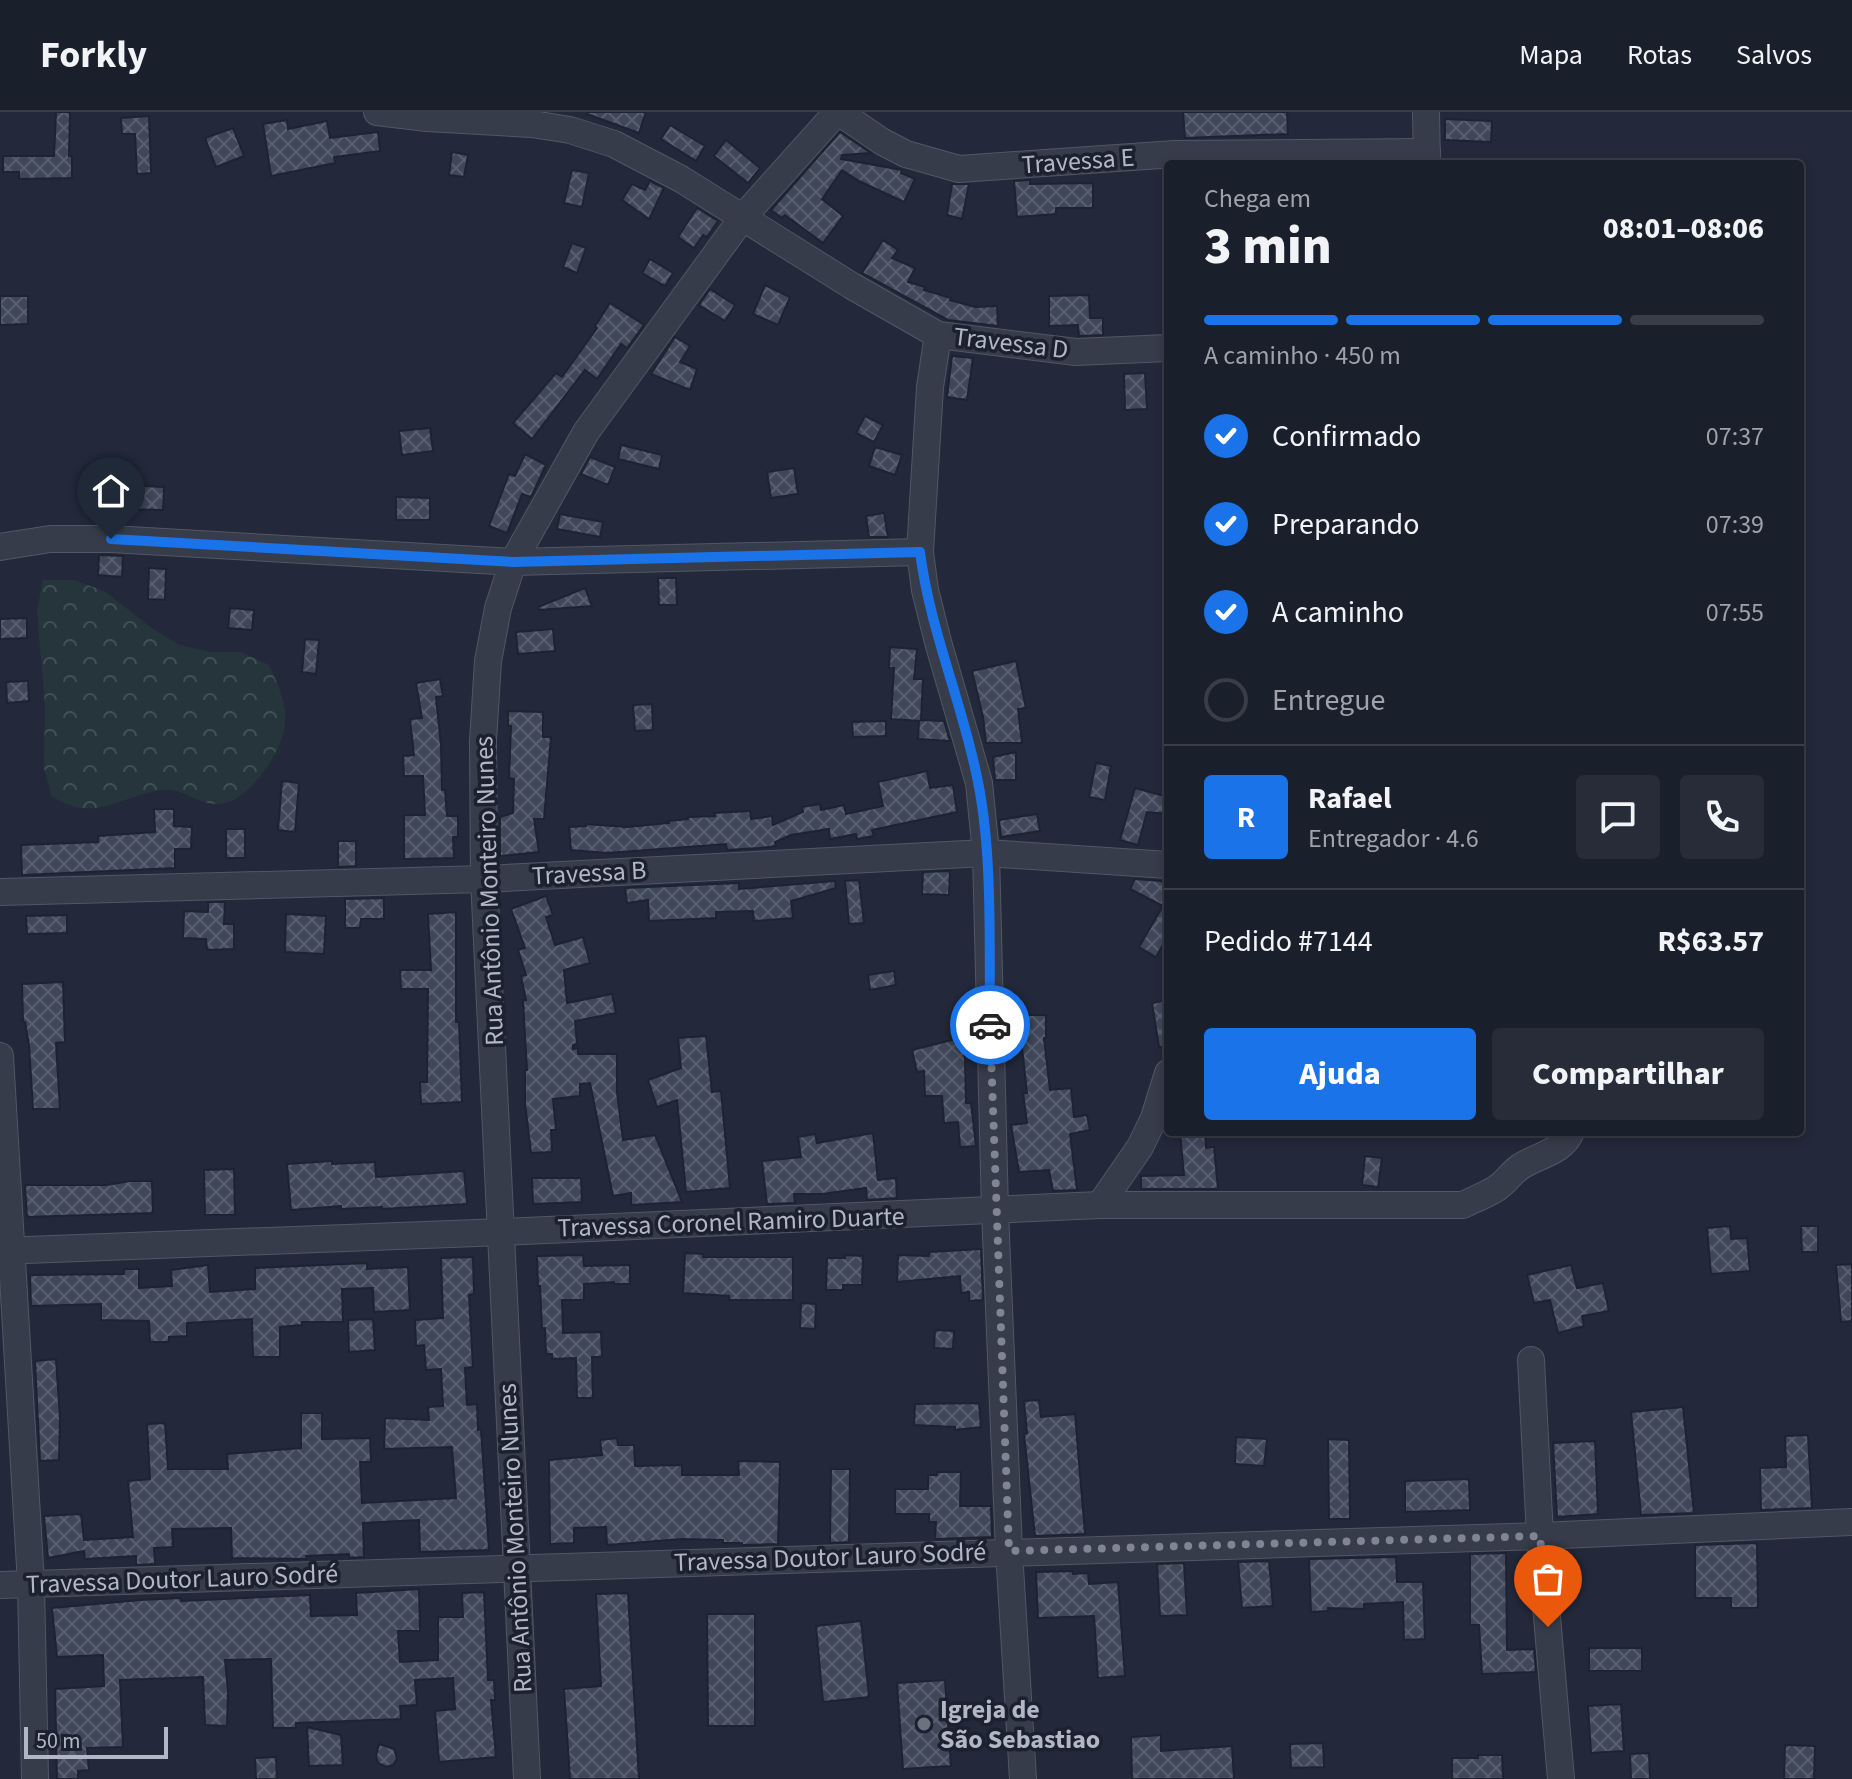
<!DOCTYPE html>
<html lang="pt">
<head>
<meta charset="utf-8">
<style>
  body { margin:0; font-family:"Source Sans 3",sans-serif; background:#272c38; color:#f1f3f6; height:100vh; display:flex; flex-direction:column; font-size:30px; white-space:nowrap }
  * { box-sizing:border-box; margin:0 }
  p { font-size:26px; color:#9fa2a9 }
  .icon { flex:none; width:44px; height:44px; fill:none; stroke:currentColor; stroke-width:2; stroke-linecap:round; stroke-linejoin:round }
  .map { position:relative; flex:1; overflow:hidden }
  .panel { position:absolute; left:1164px; top:48px; width:640px; height:976px; display:flex; flex-direction:column; background:#1a1f2c; border-radius:8px; box-shadow:0 4px 12px #0003,0 0 0 2px #383d48 }
  .panel>* { flex:none }
  .scale { position:absolute; left:24px; bottom:20px; width:144px; box-sizing:border-box; padding-left:8px; border:4px solid #b2b7c6; border-top:0; font-size:22px; line-height:28px; white-space:nowrap; color:#b2b7c6; -webkit-text-stroke:6px #1c212f; paint-order:stroke }
  .pin { position:absolute; display:grid; place-items:center; width:68px; height:68px; color:#fff; margin:-82px -34px; border-radius:50% 50% 50% 0; rotate:-45deg; box-shadow:0 0 8px #0007 }
  .pin .icon { rotate:45deg }
  .courier { position:absolute; display:grid; place-items:center; width:80px; height:80px; margin:-40px; border:6px solid #1a73e8; border-radius:50%; background:#fff; color:#222; box-shadow:0 2px 10px #0007 }
  .head em { font-style:normal; font-weight:800 }
  .head div { display:flex; flex-direction:column-reverse }
  .head { display:flex; align-items:center; justify-content:space-between; height:136px; padding:0 40px }
  h1 { font-size:52px; font-weight:800; line-height:60px }
  .bar { display:grid; grid-template-columns:repeat(4,1fr); gap:12px 8px; align-content:center; height:96px; padding:0 40px }
  .bar i { height:10px; border-radius:6px; background:#383d48 }
  .bar .selected { background:#1a73e8 }
  .bar p { grid-column:span 4 }
  .line { display:flex; align-items:center; gap:20px; padding:0 40px; border-top:2px solid #383d48 }
  .line div { flex:1 }
  .round { display:grid; place-items:center; flex:none; width:84px; height:84px; border-radius:8px; background:#272c38 }
  ol { padding:0 40px; list-style:none }
  li { display:flex; align-items:center; gap:24px; height:88px }
  li p { margin-inline-start:auto }
  li .icon { padding:8px; border-radius:50%; background:#1a73e8; color:#fff; stroke-width:4 }
  li:last-child { color:#9fa2a9 }
  li i { width:44px; height:44px; border:4px solid #383d48; border-radius:50% }
  .action { display:flex; gap:16px; margin-top:auto; padding:16px 40px }
  .action a { flex:1; height:92px; border-radius:8px; background:#1a73e8; color:#fff; font-size:32px; font-weight:800; line-height:92px; text-align:center }
  .action a+a { background:#272c38; color:#f1f3f6 }
  header { display:flex; align-items:center; gap:48px; box-sizing:border-box; height:112px; padding:0 40px; background:#1a1f2c; border-bottom:2px solid #383d48 }
  header strong { font-size:38px }
  nav { display:flex; gap:44px; margin-inline-start:auto; font-size:28px }
  .map>svg:first-child { display:block }
  .forest { fill:url(#forest-crowns) }
  .building { fill:url(#building-cross-hatch); stroke:#1e2331; stroke-width:2 }
  .lines { fill:none; stroke-linecap:round; stroke-linejoin:round }
  .minor-casing { stroke:#525765; stroke-width:28 }
  .minor { stroke:#373c4a; stroke-width:26 }
  .done { stroke:#808595; stroke-width:8; stroke-dasharray:0 14.4 }
  .route { stroke:#1a73e8; stroke-width:10 }
  .worship-dot { fill:#6b7280; stroke:#1c212f; stroke-width:3 }
  .labels { text-anchor:middle; dominant-baseline:central; stroke-width:7; stroke-linejoin:round; paint-order:stroke }
  .street-label { font-size:26px; fill:#b2b7c6; stroke:#1c212f }
  .poi-label { font-size:26px; font-weight:bold; fill:#b2b7c6; stroke:#1c212f; text-anchor:start }
</style>
</head>
<body>
<header>
<strong>Forkly</strong>
<nav><a>Mapa</a><a>Rotas</a><a>Salvos</a></nav>
</header>
<div class="map">
<svg width="1852" height="1667" viewBox="0 0 1852 1667">
  <defs>
    <pattern id="forest-crowns" width="20" height="18" patternUnits="userSpaceOnUse" patternTransform="scale(2)"><rect width="20" height="18" fill="#25353b"/><path d="M2 6a3 3 0 1 1 6 0M12 15a3 3 0 1 1 6 0" fill="none" stroke="#425056"/></pattern>
    <pattern id="building-cross-hatch" width="8" height="8" patternUnits="userSpaceOnUse" patternTransform="scale(2)"><rect width="8" height="8" fill="#3f4759"/><path d="M0 0l8 8M0 8l8-8" fill="none" stroke="#585f6f"/></pattern>
  </defs>
  <rect width="100%" height="100%" fill="#23293a"/>
  <path class="forest" d="M43,468H74L104,479L153,517L180,533L210,540H241L269,553C277,571 287,590 285,611C283,637 255,679 231,689C208,699 191,681 172,678C145,675 110,700 81,696C72,695 61,689 52,685L44,656L45,593L37,499Z"/>
  <g class="building">
    <path d="M56,0H70L69,44H72V66L19,67V60H3V44H54Z"/>
    <path d="M588,0H646L639,21L587,2Z"/>
    <path d="M1183,0H1287L1288,22L1185,26Z"/>
    <path d="M149,4L151,61L137,62L135,22H122L121,6Z"/>
    <path d="M1445,7L1492,9L1491,30L1445,28Z"/>
    <path d="M287,8L288,17L327,9L330,26L378,20L380,39L334,45L335,51L271,64L263,12Z"/>
    <path d="M670,13L705,34L696,49L661,27Z"/>
    <path d="M233,16L244,44L216,55L205,26Z"/>
    <path d="M840,20L871,41L842,43L841,47L902,58L901,61L915,67L904,90L859,69L842,58L822,87L843,104L823,131L785,103L782,106L771,98Z"/>
    <path d="M726,28L760,56L748,71L714,44Z"/>
    <path d="M452,40L468,43L464,65L449,63Z"/>
    <path d="M572,58L589,61L582,95L564,91Z"/>
    <path d="M1030,68V72L1093,71V96H1056V102L1017,105L1014,69Z"/>
    <path d="M650,69L664,76L649,107L622,88L632,72L645,78Z"/>
    <path d="M952,72H969L962,107L947,103Z"/>
    <path d="M697,96L718,109L707,125L703,123L694,136L678,125Z"/>
    <path d="M883,128L898,138L892,146L915,156L908,170L925,175L924,178L951,186L950,188L975,195L997,194L998,214L948,208L862,161Z"/>
    <path d="M572,131L586,136L577,161L563,155Z"/>
    <path d="M650,147L673,161L665,174L642,161Z"/>
    <path d="M765,173L790,185L778,213L753,202Z"/>
    <path d="M710,177L735,193L725,209L699,193Z"/>
    <path d="M1089,183L1090,206H1103V223L1079,224L1078,213L1049,214V184Z"/>
    <path d="M0,184H28V212L0,213Z"/>
    <path d="M610,191L644,213L627,236L621,232L597,267L585,258L532,327L513,311L556,261L562,265L597,216L595,214Z"/>
    <path d="M675,225L690,234L680,250L697,257L690,278L651,262Z"/>
    <path d="M952,244L973,246L967,288L947,285Z"/>
    <path d="M1145,261L1147,297L1125,298L1124,262Z"/>
    <path d="M865,304L883,313L874,330L856,321Z"/>
    <path d="M430,316L433,339L402,343L399,319Z"/>
    <path d="M621,333L662,343L659,357L618,347Z"/>
    <path d="M875,335L902,343L895,363L869,354Z"/>
    <path d="M525,342L546,353L531,385L522,382L507,421L489,414L509,362L515,364Z"/>
    <path d="M590,345L615,355L608,373L581,362Z"/>
    <path d="M794,356L798,382L771,386L767,360Z"/>
    <path d="M123,373L164,375L163,398L124,397Z"/>
    <path d="M396,385L430,386V408H396Z"/>
    <path d="M884,401L888,425H869L866,404Z"/>
    <path d="M560,402L603,410L600,425L557,417Z"/>
    <path d="M99,443L123,444L122,465L98,463Z"/>
    <path d="M149,456L166,457L165,488L148,487Z"/>
    <path d="M658,466H676L677,493H659Z"/>
    <path d="M585,476L592,494L539,498L538,495Z"/>
    <path d="M230,496L254,498L252,518L228,516Z"/>
    <path d="M27,506V526L0,527V507Z"/>
    <path d="M553,517L555,539L518,542L516,520Z"/>
    <path d="M305,527L319,528L316,562L302,560Z"/>
    <path d="M890,535L917,537L914,567H923L921,608L944,609L950,629L918,627L919,609L891,607L894,556H889Z"/>
    <path d="M1016,549L1026,596L1018,597L1022,631H986L983,605L972,559Z"/>
    <path d="M440,567L443,584L436,585L441,633L442,678H445L447,704H458V725H453L454,746L404,747V703H425L423,664H404L403,644L414,643L410,607L422,606L416,571Z"/>
    <path d="M28,569L29,589L7,591L6,570Z"/>
    <path d="M652,592L653,618L635,619L633,593Z"/>
    <path d="M508,599L543,600V625H551L544,707H534L539,740L500,744V705L513,701L514,667L509,666L511,614H508Z"/>
    <path d="M886,609V624L853,625L852,610Z"/>
    <path d="M1016,640V668H995L993,645Z"/>
    <path d="M1096,651L1111,654L1105,688L1089,685Z"/>
    <path d="M927,659L930,676L953,673L957,700L872,718L874,724L857,727L856,722L830,727L829,717L791,723L775,730L776,734L759,736L727,738L726,732L607,741L571,738L569,715L586,714V712L627,715L669,711L668,709L688,707V705L715,704L714,701L750,699L751,707L772,704L773,713L803,700L802,695L820,692L821,698L844,693L846,702L883,694L878,670Z"/>
    <path d="M282,669L299,671L295,720L278,718Z"/>
    <path d="M1135,676L1168,685V702L1147,700L1138,733L1120,728Z"/>
    <path d="M154,697H174V714L192,715L191,737H175V756L22,763L21,733L98,730V724L155,720Z"/>
    <path d="M1037,702L1040,719L1001,725L999,708Z"/>
    <rect x="226" y="717" width="19" height="29"/>
    <path d="M338,729H356V754L338,755Z"/>
    <path d="M950,759L949,783L922,782L923,760Z"/>
    <path d="M1135,767L1161,769L1168,772V824L1156,845L1139,835L1163,794L1130,777Z"/>
    <path d="M859,768L864,811L849,812L845,769Z"/>
    <path d="M835,769L836,776L791,789L793,806L754,809L753,799L716,800V806L649,809L648,788L627,791L625,776L739,771V777Z"/>
    <path d="M546,784L553,803L546,805L555,833L583,825L590,851L564,858L567,891L612,882L616,901L575,909L577,932L573,933V937L578,936V942H617V980L623,1028L655,1023L682,1090L631,1093V1081L613,1084L590,971L580,972V984L553,987L556,1018H551L552,1040L531,1041L525,991V958H527L523,888H526L521,864L526,863L518,838L525,836L511,797Z"/>
    <path d="M384,786V807H361L360,816H345V787Z"/>
    <path d="M208,790H225L224,812H234V837L207,838L206,827L183,826L184,799L208,800Z"/>
    <path d="M456,800V910H459L462,990L421,992L420,970H427L428,877H401L400,858H431L428,802Z"/>
    <path d="M286,802L326,804L324,842L285,840Z"/>
    <path d="M67,803V821L27,822L26,804Z"/>
    <path d="M894,859L896,873L870,878L868,863Z"/>
    <path d="M63,870L65,930L56,931L60,997H33L29,933L25,910H23L22,872Z"/>
    <path d="M1168,888V934L1159,935L1152,891Z"/>
    <path d="M1020,903H1046V926H1044L1050,978L1071,976L1074,1005L1087,1003L1090,1018L1070,1022L1077,1078L1053,1079L1049,1058L1019,1060L1011,1013L1027,1011L1023,981H1027L1021,926H1016V912L1021,911Z"/>
    <path d="M706,924L712,980L721,979L730,1076L686,1080L677,988L657,995L648,968L681,956L678,926Z"/>
    <path d="M960,926L965,946L966,991H971L976,1034L960,1035L958,1010L944,1011L942,984H925L924,959L917,960L912,938Z"/>
    <path d="M1180,1020H1205L1206,1036L1214,1035L1218,1077H1141V1064L1184,1063Z"/>
    <path d="M873,1021L878,1068L896,1066L897,1086L867,1088L866,1076L822,1082H794L795,1091L767,1092L762,1049L801,1045L798,1025L815,1022L817,1031Z"/>
    <path d="M1365,1044L1382,1046L1378,1075L1362,1073Z"/>
    <path d="M332,1049V1052L375,1050L376,1065L464,1059L467,1092L382,1097V1095L341,1097V1094L291,1098L287,1052Z"/>
    <path d="M234,1057L235,1103H205L204,1058Z"/>
    <path d="M532,1066H581L582,1090L533,1092Z"/>
    <path d="M130,1069H152L153,1101L27,1105L25,1073H107Z"/>
    <path d="M1730,1114L1731,1127L1747,1126L1750,1159L1711,1162L1707,1116Z"/>
    <path d="M1801,1114H1818V1140H1802Z"/>
    <path d="M981,1137L983,1188L969,1189V1180L961,1181L960,1164L897,1170L898,1143L929,1144V1140Z"/>
    <path d="M685,1141L703,1142V1145H793V1188H729V1184L683,1181Z"/>
    <path d="M583,1143L584,1154L630,1153V1172H614V1170L584,1172V1188H562L563,1221L601,1220L602,1245H592L593,1286H577L576,1246L552,1247V1242H546L545,1216H542L540,1174H538L537,1144Z"/>
    <path d="M845,1143L863,1144L862,1173H843V1178H826L827,1146H845Z"/>
    <path d="M473,1145L474,1182L469,1183L473,1255L465,1256L467,1293L477,1292L478,1318L481,1317L489,1438L420,1440L419,1408L363,1411L364,1445L349,1446V1442L306,1444L307,1447L232,1446L231,1416L172,1417L173,1435L154,1436L155,1452L136,1453V1444L85,1447L84,1439L48,1446L44,1404L81,1402L84,1428L133,1425L128,1369L150,1367L147,1312L165,1311L168,1357H228L227,1342L301,1336V1301H322V1327L370,1326L371,1350H360L362,1391L456,1386L452,1335L384,1337L385,1306L429,1308L428,1295L443,1294L441,1257L426,1258L424,1233L416,1234L415,1208L443,1206L441,1146Z"/>
    <path d="M367,1151V1157L408,1155L410,1198L374,1200L373,1176L342,1177L343,1210H302V1213L280,1215V1245H253L252,1207L187,1211V1224L169,1225V1230H150L149,1209L101,1208V1192L31,1194L30,1163L124,1162V1157H139V1176L172,1174L171,1158L208,1153L210,1180L255,1177V1156Z"/>
    <path d="M1852,1152V1209L1841,1210L1836,1153Z"/>
    <path d="M1571,1153L1577,1176L1603,1171L1609,1199L1582,1204L1584,1214L1558,1221L1550,1188L1534,1191L1527,1163Z"/>
    <path d="M801,1191L816,1192L815,1217L800,1216Z"/>
    <path d="M373,1207L375,1238L349,1240L348,1208Z"/>
    <path d="M935,1218L954,1219L953,1237L934,1236Z"/>
    <path d="M56,1247L60,1306L59,1348L40,1349L35,1249Z"/>
    <path d="M1039,1288L1041,1305L1075,1302L1085,1422L1035,1424L1024,1322L1027,1321L1024,1289Z"/>
    <path d="M979,1291L981,1315L955,1318V1315L914,1313L915,1292Z"/>
    <path d="M1683,1295L1694,1401L1641,1403L1631,1300Z"/>
    <path d="M1808,1323L1812,1396L1761,1398L1760,1356L1786,1355L1785,1324Z"/>
    <path d="M1236,1325L1267,1327L1264,1354L1235,1352Z"/>
    <path d="M617,1326L618,1333H634L635,1354L682,1353V1363H739L738,1349L780,1350L778,1432L742,1433V1431H723V1428L682,1427L607,1433L606,1415L574,1416V1431L550,1432L549,1348L602,1343L600,1328Z"/>
    <path d="M1328,1327L1349,1328L1350,1407H1329Z"/>
    <path d="M1595,1329L1598,1402L1557,1405L1553,1331Z"/>
    <path d="M831,1357H850L849,1430L830,1431Z"/>
    <path d="M937,1360H961L960,1394H991L992,1425L935,1427L936,1410H929V1402H895V1377H928V1363H937Z"/>
    <path d="M1469,1367L1470,1398L1405,1400V1369Z"/>
    <path d="M1757,1431L1758,1496H1731V1486H1695V1433Z"/>
    <path d="M1506,1441L1507,1538L1534,1537L1536,1560L1482,1562L1479,1513H1470V1442Z"/>
    <path d="M1396,1445L1397,1470H1423L1425,1527L1404,1528L1403,1490L1364,1492V1497L1328,1496V1499L1311,1500L1309,1447Z"/>
    <path d="M1269,1449L1273,1494L1242,1496L1238,1450Z"/>
    <path d="M1184,1451L1187,1503L1160,1504L1157,1452Z"/>
    <path d="M1073,1459V1462L1088,1461L1089,1472L1118,1470L1125,1564L1098,1566L1094,1504L1038,1506L1036,1460Z"/>
    <path d="M419,1477L420,1519H398L400,1550L438,1548V1505H463L462,1481L484,1480L488,1568H494L495,1588H491L496,1645L439,1650L435,1599L455,1597L453,1566L415,1568L417,1593L400,1594L401,1607L296,1611V1616H273L271,1547L225,1548L228,1579L227,1614L205,1613L203,1565L120,1568L123,1635L87,1636L89,1658L78,1659V1667H57L55,1577L104,1574L103,1543L57,1545L52,1496L140,1488L181,1486V1489L310,1483L311,1504L357,1503L356,1481Z"/>
    <path d="M628,1481L639,1667H570L564,1577L601,1574L596,1482Z"/>
    <path d="M707,1502H755V1614H708Z"/>
    <path d="M861,1509L869,1585L823,1590L816,1514Z"/>
    <rect x="1589" y="1536" width="53" height="23"/>
    <path d="M945,1568L951,1654L903,1657L897,1571Z"/>
    <path d="M1621,1592L1624,1639L1591,1641L1588,1594Z"/>
    <path d="M307,1615L341,1623L343,1653L309,1654Z"/>
    <path d="M1161,1623V1639L1232,1634L1234,1667H1132L1131,1625Z"/>
    <path d="M1323,1631L1324,1655L1291,1656L1290,1632Z"/>
    <path d="M379,1632L394,1637L397,1647L393,1653L386,1655L378,1651L376,1644Z"/>
    <path d="M1785,1633L1815,1634L1814,1667H1784Z"/>
    <path d="M1649,1641L1650,1667H1631L1630,1642Z"/>
    <path d="M1478,1643H1502L1503,1667H1452V1646H1478Z"/>
    <path d="M276,1645L277,1667H256L255,1646Z"/>
  </g>
  <g class="lines">
    <g class="minor-casing">
      <g id="minor">
        <path d="M377,0L427,6L532,12L570,18L614,32L681,67L852,174L938,223L1076,240L1168,236"/>
        <path d="M839,0L881,29L906,42L959,57L1175,42L1427,40"/>
        <path d="M1426,0L1427,52"/>
        <path d="M938,223L930,275L920,440L925,478L938,530L979,671L986,741L995,1099L1009,1439L1023,1667"/>
        <path d="M0,435L50,427H111L513,450L920,440"/>
        <path d="M0,780L484,767L986,741L1168,753"/>
        <path d="M0,944L31,1472L35,1667"/>
        <path d="M1100,1093L1140,1035L1154,1006L1168,961"/>
        <path d="M0,1139L503,1120L1100,1093H1463C1474,1087 1487,1083 1497,1076C1506,1070 1511,1061 1520,1055C1537,1043 1562,1041 1571,1020"/>
        <path d="M1531,1248L1540,1424L1561,1667"/>
        <path d="M0,1473L1540,1424L1852,1410"/>
        <path d="M527,1667L484,767L483,629L488,549L498,496L513,450L586,320L743,105L837,0"/>
      </g>
    </g>
    <use href="#minor" class="minor"/>
  </g>
  <g class="lines">
    <path class="done" d="M990,913L1009,1439L1540,1424L1548,1515"/>
    <path class="route" d="M111,427L513,450L920,440C930,519 963,592 978,670C993,744 989,837 990,913"/>
  </g>
  <circle class="worship-dot" cx="924" cy="1612" r="8"/>
  <g class="labels">
    <g class="street-label">
      <text transform="translate(1078 49) rotate(-4)">Travessa E</text>
      <text transform="translate(1011 231) rotate(7)">Travessa D</text>
      <text transform="translate(589 761) rotate(-3)">Travessa B</text>
      <text transform="translate(489 779) rotate(-92)">Rua Antônio Monteiro Nunes</text>
      <text transform="translate(731 1110) rotate(-2)">Travessa Coronel Ramiro Duarte</text>
      <text transform="translate(515 1426) rotate(-93)">Rua Antônio Monteiro Nunes</text>
      <text transform="translate(830 1445) rotate(-2)">Travessa Doutor Lauro Sodré</text>
      <text transform="translate(182 1467) rotate(-2)">Travessa Doutor Lauro Sodré</text>
    </g>
    <g class="poi-label">
      <text x="940" y="1597">Igreja de<tspan x="940" dy="30">São Sebastiao</tspan></text>
    </g>
  </g>
</svg>
<div class="scale">50 m</div>
<div class="pin" style="left:1548px;top:1515px;background:#ea580c"><svg class="icon" aria-label="bag" viewBox="0 0 24 24"><path d="M5 8h14l-1 12H6zM9 8a3 3 0 0 1 6 0"/></svg></div>
<div class="pin" style="left:111px;top:427px;background:#1f2937"><svg class="icon" aria-label="home" viewBox="0 0 24 24"><path d="M3 11l9-7 9 7M6 9v11h12V9"/></svg></div>
<div class="courier" style="left:990px;top:913px"><svg class="icon" aria-label="car" viewBox="0 0 24 24"><path d="M5 17H2v-5l4-1 3-4h7l3 4 3 1v5h-3M9 17h6M6 11h13"/><circle cx="7" cy="17" r="2"/><circle cx="17" cy="17" r="2"/></svg></div>
<section class="panel">
<div class="head"><div><h1>3 min</h1><p>Chega em</p></div><em>08:01–08:06</em></div>
<div class="bar"><i class="selected"></i><i class="selected"></i><i class="selected"></i><i></i><p>A caminho · 450 m</p></div>
<ol>
<li><svg class="icon" aria-label="check" viewBox="0 0 24 24"><path d="M5 12l5 5 9-10"/></svg>Confirmado<p>07:37</p></li>
<li><svg class="icon" aria-label="check" viewBox="0 0 24 24"><path d="M5 12l5 5 9-10"/></svg>Preparando<p>07:39</p></li>
<li><svg class="icon" aria-label="check" viewBox="0 0 24 24"><path d="M5 12l5 5 9-10"/></svg>A caminho<p>07:55</p></li>
<li><i></i>Entregue</li>
</ol>
<div class="line" style="height:144px"><b class="round" style="background:#1a73e8;color:#fff">R</b><div><b>Rafael</b><p>Entregador · 4.6</p></div><a class="round"><svg class="icon" aria-label="chat" viewBox="0 0 24 24"><path d="M4 5h16v11H9l-5 4z"/></svg></a><a class="round"><svg class="icon" aria-label="phone" viewBox="0 0 24 24"><path d="M5 4h4l2 5-3 2q2 4 5 5l2-3 5 2v4C11 20 4 13 5 4z"/></svg></a></div>
<div class="line" style="height:104px"><div>Pedido #7144</div><b>R$63.57</b></div>
<div class="action"><a>Ajuda</a><a>Compartilhar</a></div>
</section>
</div>
</body>
</html>
